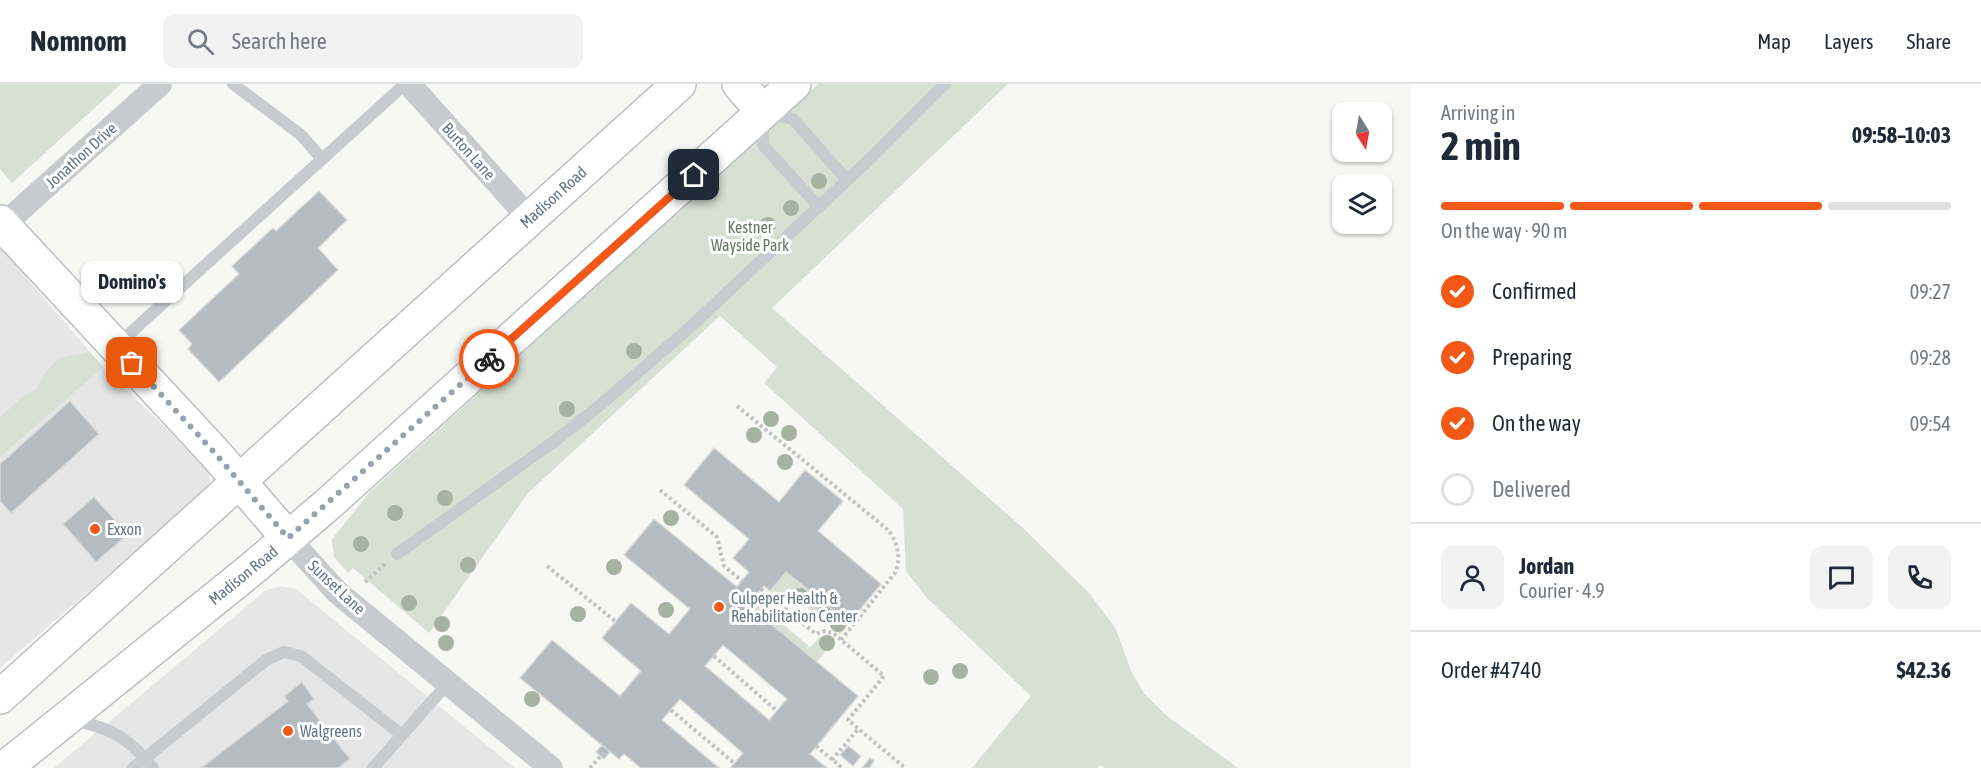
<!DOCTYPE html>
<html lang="en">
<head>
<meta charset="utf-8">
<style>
  body { margin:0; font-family:"Asap Condensed",sans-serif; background:#f2f2f3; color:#1f2937; height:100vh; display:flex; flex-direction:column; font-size:22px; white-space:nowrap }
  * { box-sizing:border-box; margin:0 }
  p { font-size:20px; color:#747a83 }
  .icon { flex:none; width:33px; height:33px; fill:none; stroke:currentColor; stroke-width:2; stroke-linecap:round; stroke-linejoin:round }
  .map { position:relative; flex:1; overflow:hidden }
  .drawer { display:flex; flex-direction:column; background:#fff; width:570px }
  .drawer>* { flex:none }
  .needle { width:39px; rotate:169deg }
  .fabs { position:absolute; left:1332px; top:18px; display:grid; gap:12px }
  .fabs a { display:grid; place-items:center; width:60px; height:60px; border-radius:12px; background:#fff; box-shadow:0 2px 4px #0004; font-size:30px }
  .pin { position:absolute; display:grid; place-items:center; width:51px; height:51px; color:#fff; margin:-26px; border-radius:12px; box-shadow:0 3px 9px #0006 }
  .courier { position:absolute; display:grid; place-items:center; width:60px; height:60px; margin:-30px; border:4px solid #f45817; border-radius:50%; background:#fff; color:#222; box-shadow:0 2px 8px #0007 }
  .bubble { position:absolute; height:42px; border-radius:12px; background:#fff; box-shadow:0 2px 4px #0004; font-size:20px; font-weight:700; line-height:42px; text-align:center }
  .summary em { font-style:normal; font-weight:700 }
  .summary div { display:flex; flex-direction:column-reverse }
  .summary { display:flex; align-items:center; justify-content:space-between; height:102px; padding:0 30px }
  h1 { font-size:39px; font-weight:700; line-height:45px }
  .bar { display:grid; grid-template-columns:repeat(4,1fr); gap:9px 6px; align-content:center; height:72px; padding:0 30px }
  .bar i { height:8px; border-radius:4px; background:#e0e1e3 }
  .bar .selected { background:#f45817 }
  .bar p { grid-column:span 4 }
  .line { display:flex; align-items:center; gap:15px; padding:0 30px; border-top:2px solid #e0e1e3 }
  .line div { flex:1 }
  .round { display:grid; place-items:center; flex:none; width:63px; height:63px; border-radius:12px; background:#f2f2f3 }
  ol { padding:0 30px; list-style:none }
  li { display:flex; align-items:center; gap:18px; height:66px }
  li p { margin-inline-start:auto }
  li .icon { padding:6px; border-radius:50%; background:#f45817; color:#fff; stroke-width:4 }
  li:last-child { color:#747a83 }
  li i { width:33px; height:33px; border:3px solid #e0e1e3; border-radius:50% }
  header { display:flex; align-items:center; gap:36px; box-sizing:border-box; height:84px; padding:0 30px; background:#fff; border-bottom:2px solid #e0e1e3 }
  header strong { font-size:28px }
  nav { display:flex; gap:33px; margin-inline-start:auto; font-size:21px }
  .search { width:420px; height:54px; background:#f2f2f3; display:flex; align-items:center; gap:15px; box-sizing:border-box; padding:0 21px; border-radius:12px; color:#747a83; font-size:22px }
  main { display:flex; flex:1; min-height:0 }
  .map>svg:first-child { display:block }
  .built { fill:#e5e6e5 }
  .green { fill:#d8e0d4 }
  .building { fill:#b4bbc1; stroke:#d9d9d6; stroke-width:1.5; fill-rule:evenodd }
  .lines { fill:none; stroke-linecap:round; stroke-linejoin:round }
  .secondary-casing { stroke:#bbc0c5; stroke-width:36 }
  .primary-casing { stroke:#bcbfc3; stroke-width:36 }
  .path { stroke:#c0c2c5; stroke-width:4; stroke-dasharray:3 3; stroke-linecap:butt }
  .lane { stroke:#c7cbce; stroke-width:12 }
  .street { stroke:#c7cbce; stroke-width:24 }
  .secondary { stroke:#fff; stroke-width:33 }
  .primary { stroke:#fff; stroke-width:33 }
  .tree { fill:#a6b2a2 }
  .done { stroke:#97a2ae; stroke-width:6; stroke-dasharray:0 10.8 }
  .route { stroke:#f45817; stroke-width:8 }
  .poi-dot { fill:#f45817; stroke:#fff; stroke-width:2 }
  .labels { text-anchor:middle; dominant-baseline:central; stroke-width:6; stroke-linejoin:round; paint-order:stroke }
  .street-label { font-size:16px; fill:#637588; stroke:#fff }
  .park-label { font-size:16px; fill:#63795f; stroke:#fff }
  .poi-label { font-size:16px; fill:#637588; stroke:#fff; text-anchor:start }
</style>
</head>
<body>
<header>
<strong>Nomnom</strong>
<div class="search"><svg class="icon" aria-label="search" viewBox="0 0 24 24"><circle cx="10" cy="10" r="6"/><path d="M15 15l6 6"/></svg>Search here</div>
<nav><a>Map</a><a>Layers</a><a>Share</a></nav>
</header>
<main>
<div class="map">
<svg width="1411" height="684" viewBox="0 0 1411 684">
  <rect width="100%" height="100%" fill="#f7f7f4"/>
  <g class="built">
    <path d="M0,163L103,283L208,385L211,402L0,584Z"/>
    <path d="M282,502L296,505L515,684H54L266,506Z"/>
  </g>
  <g class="green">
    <path d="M0,0H121L12,99L0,85Z"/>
    <path d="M818,0H1008L772,224L1023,444L1090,510L1116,545L1131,587L1143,608L1167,632L1238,684H1105L1100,681L1097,684H972L1031,612L927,514L906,487L903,425L764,299L777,283L720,232L528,409L429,549L353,484L348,489L334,473L332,455L370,408Z"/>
    <path d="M90,268L103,283L0,373V333L25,311L37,305L47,286L59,274Z"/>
    <path d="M786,488L849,539L840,550L792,511L783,513L781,516L770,507Z"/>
    <path d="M759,507L776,522L770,529L810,563L819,554L828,551L835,555L817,578L748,521Z"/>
  </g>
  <g class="building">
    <path d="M319,107L347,136L318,164L338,186L219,298L188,265L192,260L179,246L239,190L232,182L273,144L276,147Z"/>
    <path d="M70,317L99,350L11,429L0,417V380Z"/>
    <path d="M714,364L779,418L805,386L843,417L818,447L881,500L849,539L786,488L770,507L764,502L748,521L858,612L810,670L827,684H730L743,669L680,615L662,636L719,684H641L624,670L619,675L520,594L552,556L620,612L641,587L602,554L631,519L669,550L690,525L624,471L654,435L737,503L749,488L733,474L749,455L684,401ZM723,561L787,615L769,636L705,582Z"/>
    <path d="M94,413L128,450L96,478L63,440Z"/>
    <path d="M302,598L314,615L307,620L350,675L338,684H201L288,617L284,612Z"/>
    <path d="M602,661L610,668L604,675L596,668Z"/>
    <path d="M848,662L861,672L853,682L840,671Z"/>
    <path d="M870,674L874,677L869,684H862Z"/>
  </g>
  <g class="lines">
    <g class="secondary-casing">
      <g id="secondary">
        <path d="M739,0L763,28"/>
        <path d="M0,138L213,367L288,454"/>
      </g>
    </g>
    <g class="primary-casing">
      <g id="primary">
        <path d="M0,613L679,0"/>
        <path d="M5,684L253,484L327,421L794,0"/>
      </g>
    </g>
    <g class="path">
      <path d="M737,322L887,445C897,456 902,474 895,489L841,556"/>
      <path d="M660,406L717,453L724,482L742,497"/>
      <path d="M547,482L615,537"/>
      <path d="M365,498L385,480"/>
      <path d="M761,505L816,550L825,547L833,549L884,592L848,636L905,684"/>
      <path d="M714,572L777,627"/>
      <path d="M671,626L734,679"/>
      <path d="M816,662L840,682L838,684"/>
      <path d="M832,676L859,644"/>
      <path d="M590,684L607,665"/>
    </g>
    <g class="lane">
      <path d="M233,0L301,51L322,75"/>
      <path d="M819,123L763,61V28L793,35L847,96"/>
      <path d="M117,261L405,0"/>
      <path d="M397,470L556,356L598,323L687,246L874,71L945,0"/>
      <path d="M71,636C110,643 128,653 153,684"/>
      <path d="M133,684L266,576L284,568L301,572L402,651"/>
      <path d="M373,684L448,599"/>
    </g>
    <g class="street">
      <path d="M409,0L529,134"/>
      <path d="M3,141L160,0"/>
      <path d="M288,454L337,508L551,684"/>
    </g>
    <use href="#secondary" class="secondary"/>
    <use href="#primary" class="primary"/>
  </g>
  <g class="tree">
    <circle cx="819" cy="97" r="8"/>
    <circle cx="791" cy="124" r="8"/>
    <circle cx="768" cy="141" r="8"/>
    <circle cx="634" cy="267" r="8"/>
    <circle cx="567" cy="325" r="8"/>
    <circle cx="771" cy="335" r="8"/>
    <circle cx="789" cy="349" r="8"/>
    <circle cx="754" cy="351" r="8"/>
    <circle cx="785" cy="378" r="8"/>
    <circle cx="445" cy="414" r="8"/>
    <circle cx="395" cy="429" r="8"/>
    <circle cx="671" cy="434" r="8"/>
    <circle cx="361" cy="460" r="8"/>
    <circle cx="468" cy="481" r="8"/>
    <circle cx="614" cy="483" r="8"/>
    <circle cx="800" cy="512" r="8"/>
    <circle cx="409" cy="519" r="8"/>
    <circle cx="666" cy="526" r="8"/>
    <circle cx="578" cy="530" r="8"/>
    <circle cx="824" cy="530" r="8"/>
    <circle cx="442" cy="540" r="8"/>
    <circle cx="838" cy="540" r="8"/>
    <circle cx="446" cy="559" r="8"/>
    <circle cx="827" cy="559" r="8"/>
    <circle cx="960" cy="587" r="8"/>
    <circle cx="931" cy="593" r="8"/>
    <circle cx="532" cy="615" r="8"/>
  </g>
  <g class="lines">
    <path class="done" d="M132,279L213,367L288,454L489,275"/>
    <path class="route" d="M489,275L694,91"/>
  </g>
  <g class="poi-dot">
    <circle cx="95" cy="445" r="6"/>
    <circle cx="719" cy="523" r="6"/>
    <circle cx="288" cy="647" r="6"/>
  </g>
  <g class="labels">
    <g class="street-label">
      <text transform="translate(469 67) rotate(48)">Burton Lane</text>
      <text transform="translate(81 71) rotate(-42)">Jonathon Drive</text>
      <text transform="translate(553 113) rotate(-42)">Madison Road</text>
      <text transform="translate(243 491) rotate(-39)">Madison Road</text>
      <text transform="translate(337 503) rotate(43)">Sunset Lane</text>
    </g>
    <g class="park-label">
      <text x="750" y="143">Kestner<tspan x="750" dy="18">Wayside Park</tspan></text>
    </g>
    <g class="poi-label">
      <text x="107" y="445">Exxon</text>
      <text x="731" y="514">Culpeper Health &amp;<tspan x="731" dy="18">Rehabilitation Center</tspan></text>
      <text x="300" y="647">Walgreens</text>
    </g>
  </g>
</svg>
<div class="fabs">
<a><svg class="needle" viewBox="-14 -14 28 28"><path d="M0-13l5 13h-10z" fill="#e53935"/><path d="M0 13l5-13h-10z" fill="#747a83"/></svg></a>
<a><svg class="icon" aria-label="layers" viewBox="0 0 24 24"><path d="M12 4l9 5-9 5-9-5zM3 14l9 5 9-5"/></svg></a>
</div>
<div class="pin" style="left:132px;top:279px;background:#ea580c"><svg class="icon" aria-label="bag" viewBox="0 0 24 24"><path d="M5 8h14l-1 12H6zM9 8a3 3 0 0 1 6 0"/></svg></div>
<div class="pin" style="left:694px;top:91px;background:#1f2937"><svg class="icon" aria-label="home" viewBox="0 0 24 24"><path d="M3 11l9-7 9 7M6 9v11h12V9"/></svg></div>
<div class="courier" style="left:489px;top:275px"><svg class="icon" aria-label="bike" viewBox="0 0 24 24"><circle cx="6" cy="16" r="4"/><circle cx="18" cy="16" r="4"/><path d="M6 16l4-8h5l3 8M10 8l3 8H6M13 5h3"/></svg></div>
<div class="bubble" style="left:81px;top:177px;width:102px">Domino's</div>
</div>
<section class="drawer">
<div class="summary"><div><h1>2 min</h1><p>Arriving in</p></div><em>09:58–10:03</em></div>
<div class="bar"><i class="selected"></i><i class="selected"></i><i class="selected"></i><i></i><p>On the way · 90 m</p></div>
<ol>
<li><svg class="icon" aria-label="check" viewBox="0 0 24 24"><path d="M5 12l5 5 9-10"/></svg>Confirmed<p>09:27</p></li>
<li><svg class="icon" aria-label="check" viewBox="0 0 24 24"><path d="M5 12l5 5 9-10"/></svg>Preparing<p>09:28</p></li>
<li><svg class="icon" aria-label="check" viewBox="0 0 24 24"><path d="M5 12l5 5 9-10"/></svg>On the way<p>09:54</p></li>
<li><i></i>Delivered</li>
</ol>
<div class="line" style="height:108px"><a class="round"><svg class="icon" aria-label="person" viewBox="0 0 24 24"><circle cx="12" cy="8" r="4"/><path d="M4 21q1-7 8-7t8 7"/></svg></a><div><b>Jordan</b><p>Courier · 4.9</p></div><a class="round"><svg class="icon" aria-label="chat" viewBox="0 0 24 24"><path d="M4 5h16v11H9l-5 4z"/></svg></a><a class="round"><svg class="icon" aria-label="phone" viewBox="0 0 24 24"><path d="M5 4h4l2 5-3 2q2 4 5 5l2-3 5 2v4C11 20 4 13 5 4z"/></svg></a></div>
<div class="line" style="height:78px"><div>Order #4740</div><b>$42.36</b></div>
</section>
</main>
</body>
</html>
